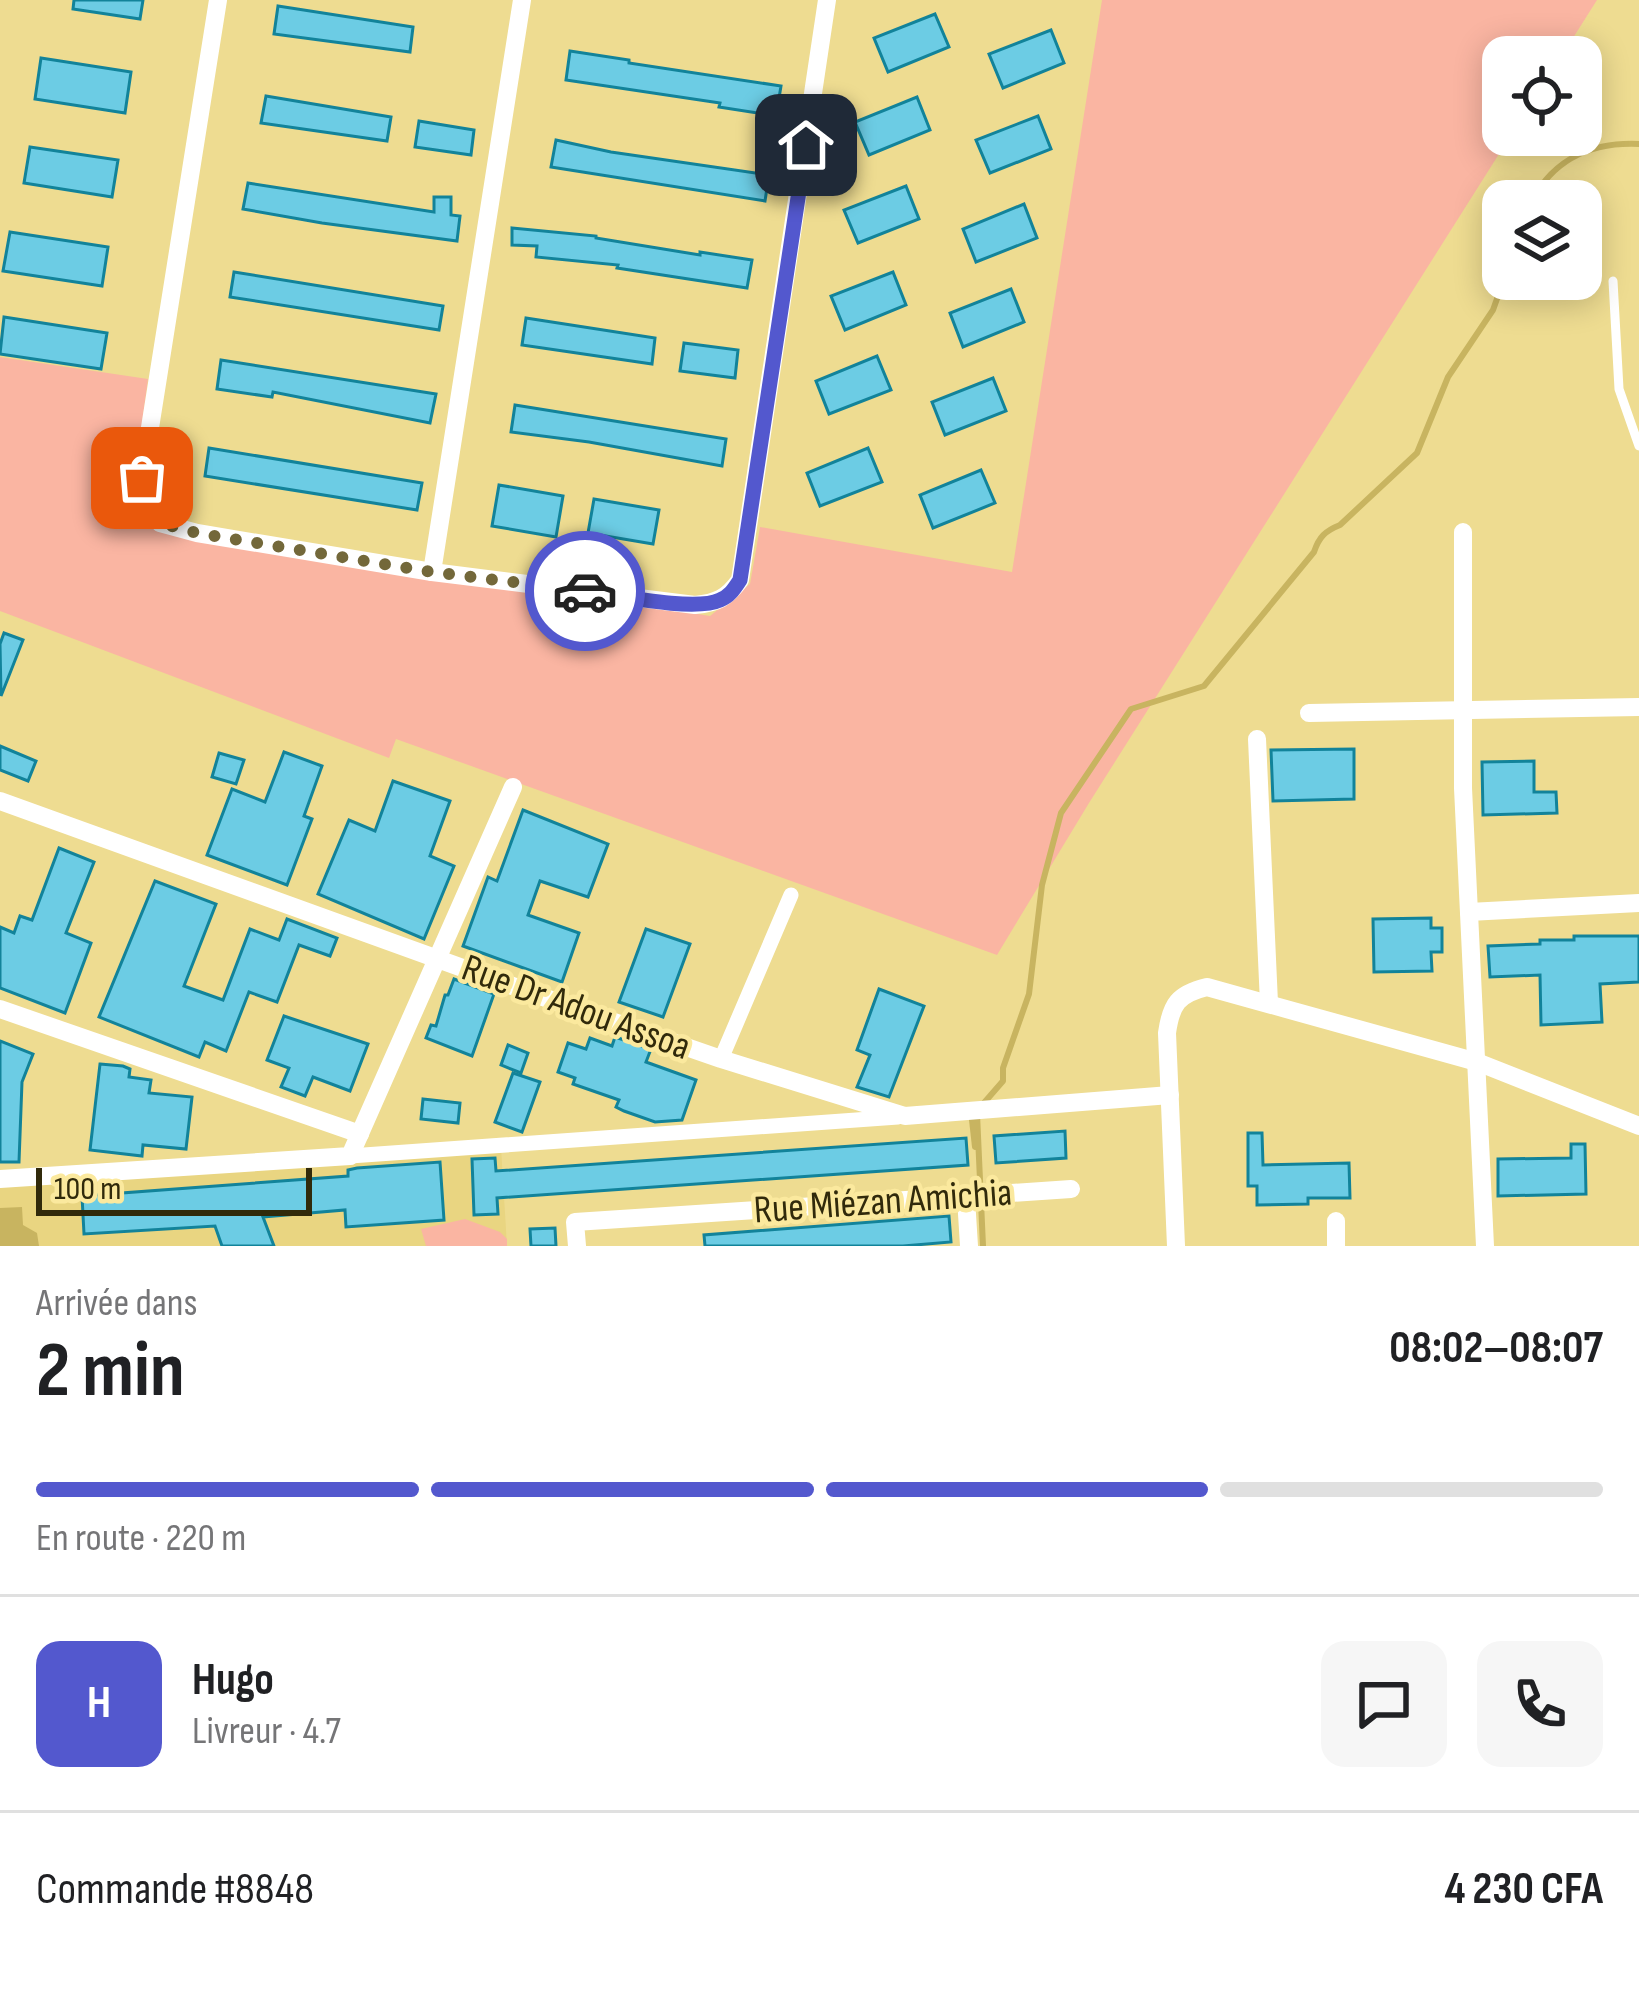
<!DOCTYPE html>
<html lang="fr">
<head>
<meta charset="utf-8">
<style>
  body { margin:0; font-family:"Sofia Sans Condensed",sans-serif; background:#f6f6f6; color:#202124; height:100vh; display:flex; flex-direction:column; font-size:45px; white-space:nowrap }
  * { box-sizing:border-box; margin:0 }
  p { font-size:39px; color:#757577 }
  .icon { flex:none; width:66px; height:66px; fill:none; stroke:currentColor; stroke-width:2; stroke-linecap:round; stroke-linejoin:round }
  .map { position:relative; height:1246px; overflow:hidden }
  .panel { display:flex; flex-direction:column; background:#fff; flex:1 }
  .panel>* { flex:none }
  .controls { position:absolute; left:1482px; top:36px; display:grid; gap:24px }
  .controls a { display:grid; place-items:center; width:120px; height:120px; border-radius:24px; background:#fff; box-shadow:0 6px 30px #0003; font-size:60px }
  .scale { position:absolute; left:36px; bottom:30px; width:276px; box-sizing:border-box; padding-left:12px; border:6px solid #312a0b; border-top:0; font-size:33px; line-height:42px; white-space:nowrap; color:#312a0b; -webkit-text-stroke:9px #fbe99e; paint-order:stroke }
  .pin { position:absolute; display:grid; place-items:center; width:102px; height:102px; color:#fff; margin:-51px; border-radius:24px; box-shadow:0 6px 18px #0006 }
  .courier { position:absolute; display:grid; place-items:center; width:120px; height:120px; margin:-60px; border:9px solid #5358ce; border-radius:50%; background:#fff; color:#222; box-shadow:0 3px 15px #0007 }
  .overview em { font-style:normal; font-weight:700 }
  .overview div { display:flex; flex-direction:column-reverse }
  .overview { display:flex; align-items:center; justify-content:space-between; height:204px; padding:0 36px }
  h1 { font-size:78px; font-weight:700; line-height:90px }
  .bar { display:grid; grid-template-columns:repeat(4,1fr); gap:18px 12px; align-content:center; height:144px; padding:0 36px }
  .bar i { height:15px; border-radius:9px; background:#e0e0e0 }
  .bar .current { background:#5358ce }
  .bar p { grid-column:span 4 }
  .line { display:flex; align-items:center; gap:30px; padding:0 36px; border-top:3px solid #e0e0e0 }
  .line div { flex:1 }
  .round { display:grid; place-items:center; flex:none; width:126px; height:126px; border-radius:24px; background:#f6f6f6 }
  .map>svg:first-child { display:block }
  .built { fill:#e9d581 }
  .green { fill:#fab5a2 }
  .water { fill:#c8b460 }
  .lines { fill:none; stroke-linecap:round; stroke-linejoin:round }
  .stream { stroke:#c8b460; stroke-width:6 }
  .building { fill:#6ccce4; stroke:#12839a; stroke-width:3 }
  .service { stroke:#fff; stroke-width:9 }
  .pedestrian { stroke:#fff; stroke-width:15 }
  .minor { stroke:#fff; stroke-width:18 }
  .done { stroke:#73683a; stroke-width:12; stroke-dasharray:0 21.6 }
  .route { stroke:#5358ce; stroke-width:15 }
  .labels { text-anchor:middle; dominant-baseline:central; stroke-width:9; stroke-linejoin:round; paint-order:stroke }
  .street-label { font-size:39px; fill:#312a0b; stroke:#fbe99e }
</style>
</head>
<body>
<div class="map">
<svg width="1639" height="1246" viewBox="0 0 1639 1246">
  <rect width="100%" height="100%" fill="#eedc91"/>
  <path class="built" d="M501,1147L507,1246H0V1184Z"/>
  <g class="green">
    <path d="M1102,0H1597L1561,57H1503V135H1511L1089,803L997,955L396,739L389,758L0,611V357L148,379L134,482L159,526L710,616L750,584L760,527L1012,572Z"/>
    <path d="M465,1219L500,1232L507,1239V1246H426L421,1229Z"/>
  </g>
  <path class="water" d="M22,1207L23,1225L37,1233L39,1246H0V1208Z"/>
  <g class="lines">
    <g class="stream">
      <path d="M1532,201C1554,158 1593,142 1639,144"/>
      <path d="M983,1104L1003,1081V1068L1029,994L1042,885L1061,813L1131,709L1204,686L1314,552C1319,537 1325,531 1340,525L1417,453L1448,377L1493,310L1504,279"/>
      <path d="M977,1114L983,1246"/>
      <path d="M972,1120L975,1147"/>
    </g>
  </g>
  <g class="building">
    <path d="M74,0H143L140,19L73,9Z"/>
    <path d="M278,6L413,27L410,52L274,34Z"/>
    <path d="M935,14L949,47L888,72L874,38Z"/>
    <path d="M1051,30L1064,63L1003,88L989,54Z"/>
    <path d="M570,51L629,60V63L781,86L776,116L719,107L720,103L566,80Z"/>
    <path d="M41,58L131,72L125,113L35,99Z"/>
    <path d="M266,96L391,117L387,141L261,123Z"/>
    <path d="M917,97L930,130L869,155L855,122Z"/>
    <path d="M1038,116L1051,149L990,173L976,140Z"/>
    <path d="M419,121L474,130L471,155L415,147Z"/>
    <path d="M556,140L611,152L769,175L765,201L551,167Z"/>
    <path d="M30,147L118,160L112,197L24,183Z"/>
    <path d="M248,183L434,212V197H451V215L460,216L457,241L322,223L243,209Z"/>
    <path d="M906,186L919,219L858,243L844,210Z"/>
    <path d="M1024,204L1037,238L976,262L963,229Z"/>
    <path d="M512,228L596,236V238L700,255V252L752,260L747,288L617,268L618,265L536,257L537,246L512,245Z"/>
    <path d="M10,232L108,247L102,286L3,271Z"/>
    <path d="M234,272L443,306L439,330L230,297Z"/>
    <path d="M893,272L906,305L845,330L831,296Z"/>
    <path d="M1011,289L1024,322L963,347L950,313Z"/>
    <path d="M4,317L107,333L101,369L0,354Z"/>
    <path d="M526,318L655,338L652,364L522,345Z"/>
    <path d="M684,343L738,350L735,378L680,371Z"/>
    <path d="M877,356L891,390L829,414L816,381Z"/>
    <path d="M221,360L436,394L430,423L273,392L272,397L217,389Z"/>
    <path d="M993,378L1006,411L945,435L932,402Z"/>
    <path d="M515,405L726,439L722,466L589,442L511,432Z"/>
    <path d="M209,448L422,483L417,510L205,476Z"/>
    <path d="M868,448L882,482L820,506L807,473Z"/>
    <path d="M981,470L995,503L933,528L920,495Z"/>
    <path d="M499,485L563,496L556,537L492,526Z"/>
    <path d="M594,499L659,510L653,544L588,533Z"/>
    <path d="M4,633L23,640L1,696L0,644Z"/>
    <path d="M0,746L36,761L28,781L0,770Z"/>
    <path d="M1354,749V799L1273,801L1271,750Z"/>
    <path d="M284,752L322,766L304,816L312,819L287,885L207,855L232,789L265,802Z"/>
    <path d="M219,753L244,760L236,784L212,777Z"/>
    <path d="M1534,761V792H1556L1557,813L1483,815L1482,762Z"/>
    <path d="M393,781L450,801L430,856L454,866L424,939L318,894L349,820L375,831Z"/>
    <path d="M523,810L608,844L588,897L540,881L528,915L579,933L562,982L463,946L488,877L497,881Z"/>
    <path d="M59,848L94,862L66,933L91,943L65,1013L0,988V927L14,933L20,916L32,920Z"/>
    <path d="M155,881L216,904L184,986L223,1000L250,929L279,940L287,919L337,938L330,956L299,945L277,1002L249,992L226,1051L205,1042L199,1057L99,1017Z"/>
    <path d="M1431,918V928H1442V952H1431L1432,971L1374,972L1373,919Z"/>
    <path d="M646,929L690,944L663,1017L619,1002Z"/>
    <path d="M1574,936H1639V982L1600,984L1602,1022L1541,1025L1540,975L1490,977L1488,946L1540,944V940H1574Z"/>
    <path d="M454,979L494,994L472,1056L426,1038L431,1025L436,1026L445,995H448Z"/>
    <path d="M879,989L924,1006L889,1097L857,1087L870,1055L857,1050Z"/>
    <path d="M284,1016L368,1044L350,1091L313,1077L305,1096L281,1087L289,1068L267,1060Z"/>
    <path d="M615,1037L651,1049L646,1062L696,1080L682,1120L655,1122L624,1111L616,1107L619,1100L573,1084L575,1078L558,1072L568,1043L586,1049L590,1038L612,1046Z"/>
    <path d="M0,1041L33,1054L22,1082L19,1162H0Z"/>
    <path d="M508,1045L528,1053L521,1073L501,1065Z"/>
    <path d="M100,1064L123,1066L130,1069L129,1077L151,1080L149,1093L192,1097L186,1149L143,1145L142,1156L90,1150Z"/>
    <path d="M513,1073L540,1082L522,1132L495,1122Z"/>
    <path d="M423,1099L460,1103L458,1123L421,1119Z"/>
    <path d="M1065,1131L1066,1158L996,1163L994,1136Z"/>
    <path d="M1248,1133H1262L1263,1165L1349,1163L1350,1198H1308V1204L1257,1205V1186H1248Z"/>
    <path d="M966,1138L968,1165L497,1198L498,1214L474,1215L472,1159L495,1158L496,1171Z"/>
    <path d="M1571,1144H1585L1586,1194L1498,1196V1159L1571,1158Z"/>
    <path d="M440,1162L444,1220L346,1227L345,1210L263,1217L274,1246H222L215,1226L84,1234L82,1196L348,1176V1170L357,1168Z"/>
    <path d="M949,1216L951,1242L903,1246H705L704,1235Z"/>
    <path d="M555,1228L556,1246H531L530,1229Z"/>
  </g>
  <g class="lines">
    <path class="service" d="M1613,281L1619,389L1639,446"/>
    <g class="pedestrian">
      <path d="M721,1059L791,895"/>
      <path d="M350,1156L898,1117"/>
    </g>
    <g class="minor">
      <path d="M218,0L142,478V503L160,523L197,533L432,572L695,605C717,603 727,598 740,580L827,0"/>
      <path d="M1463,532V788L1485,1246"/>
      <path d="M432,572L522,0"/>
      <path d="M1309,713L1639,707"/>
      <path d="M1257,739L1269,1003"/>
      <path d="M0,801L568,1006L721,1059L905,1116L1170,1095"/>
      <path d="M1469,912L1639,903"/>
      <path d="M0,1009L360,1134"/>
      <path d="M0,1179L350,1156L513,787"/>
      <path d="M966,1198L969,1246"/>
      <path d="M1336,1221V1246"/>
      <path d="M577,1246L575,1222L1071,1189"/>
      <path d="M1176,1246L1167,1033C1171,1004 1178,994 1207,987L1477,1062L1639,1126"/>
    </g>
  </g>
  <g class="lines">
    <path class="done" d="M142,478V503L160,523L197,533L432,572L585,591"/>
    <path class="route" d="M585,591C616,595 695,612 720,600C730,596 734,589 740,580L806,145"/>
  </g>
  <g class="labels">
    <g class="street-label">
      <text transform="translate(576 1008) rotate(20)">Rue Dr Adou Assoa</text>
      <text transform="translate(883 1202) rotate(-4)">Rue Miézan Amichia</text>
    </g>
  </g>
</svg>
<div class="controls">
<a><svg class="icon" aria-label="locate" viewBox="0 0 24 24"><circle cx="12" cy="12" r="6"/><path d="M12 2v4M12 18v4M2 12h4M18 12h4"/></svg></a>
<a><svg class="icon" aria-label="layers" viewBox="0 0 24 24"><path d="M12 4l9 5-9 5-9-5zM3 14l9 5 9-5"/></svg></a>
</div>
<div class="scale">100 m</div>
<div class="pin" style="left:142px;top:478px;background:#ea580c"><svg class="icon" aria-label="bag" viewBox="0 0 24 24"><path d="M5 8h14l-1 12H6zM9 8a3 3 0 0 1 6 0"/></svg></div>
<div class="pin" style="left:806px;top:145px;background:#1f2937"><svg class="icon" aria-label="home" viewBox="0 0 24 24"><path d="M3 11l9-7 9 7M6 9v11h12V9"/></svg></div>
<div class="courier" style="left:585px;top:591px"><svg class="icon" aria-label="car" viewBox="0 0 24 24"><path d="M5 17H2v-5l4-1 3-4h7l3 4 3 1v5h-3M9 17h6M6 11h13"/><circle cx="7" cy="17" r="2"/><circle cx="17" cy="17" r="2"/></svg></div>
</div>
<section class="panel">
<div class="overview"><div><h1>2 min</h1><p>Arrivée dans</p></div><em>08:02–08:07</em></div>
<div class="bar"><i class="current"></i><i class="current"></i><i class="current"></i><i></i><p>En route · 220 m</p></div>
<div class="line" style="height:216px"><b class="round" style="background:#5358ce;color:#fff">H</b><div><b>Hugo</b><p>Livreur · 4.7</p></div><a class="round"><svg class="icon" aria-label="chat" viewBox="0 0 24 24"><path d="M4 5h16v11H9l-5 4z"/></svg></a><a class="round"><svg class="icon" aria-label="phone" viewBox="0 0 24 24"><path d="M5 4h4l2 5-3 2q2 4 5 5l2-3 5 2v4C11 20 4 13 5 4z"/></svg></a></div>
<div class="line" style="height:156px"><div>Commande #8848</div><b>4 230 CFA</b></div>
</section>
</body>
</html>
